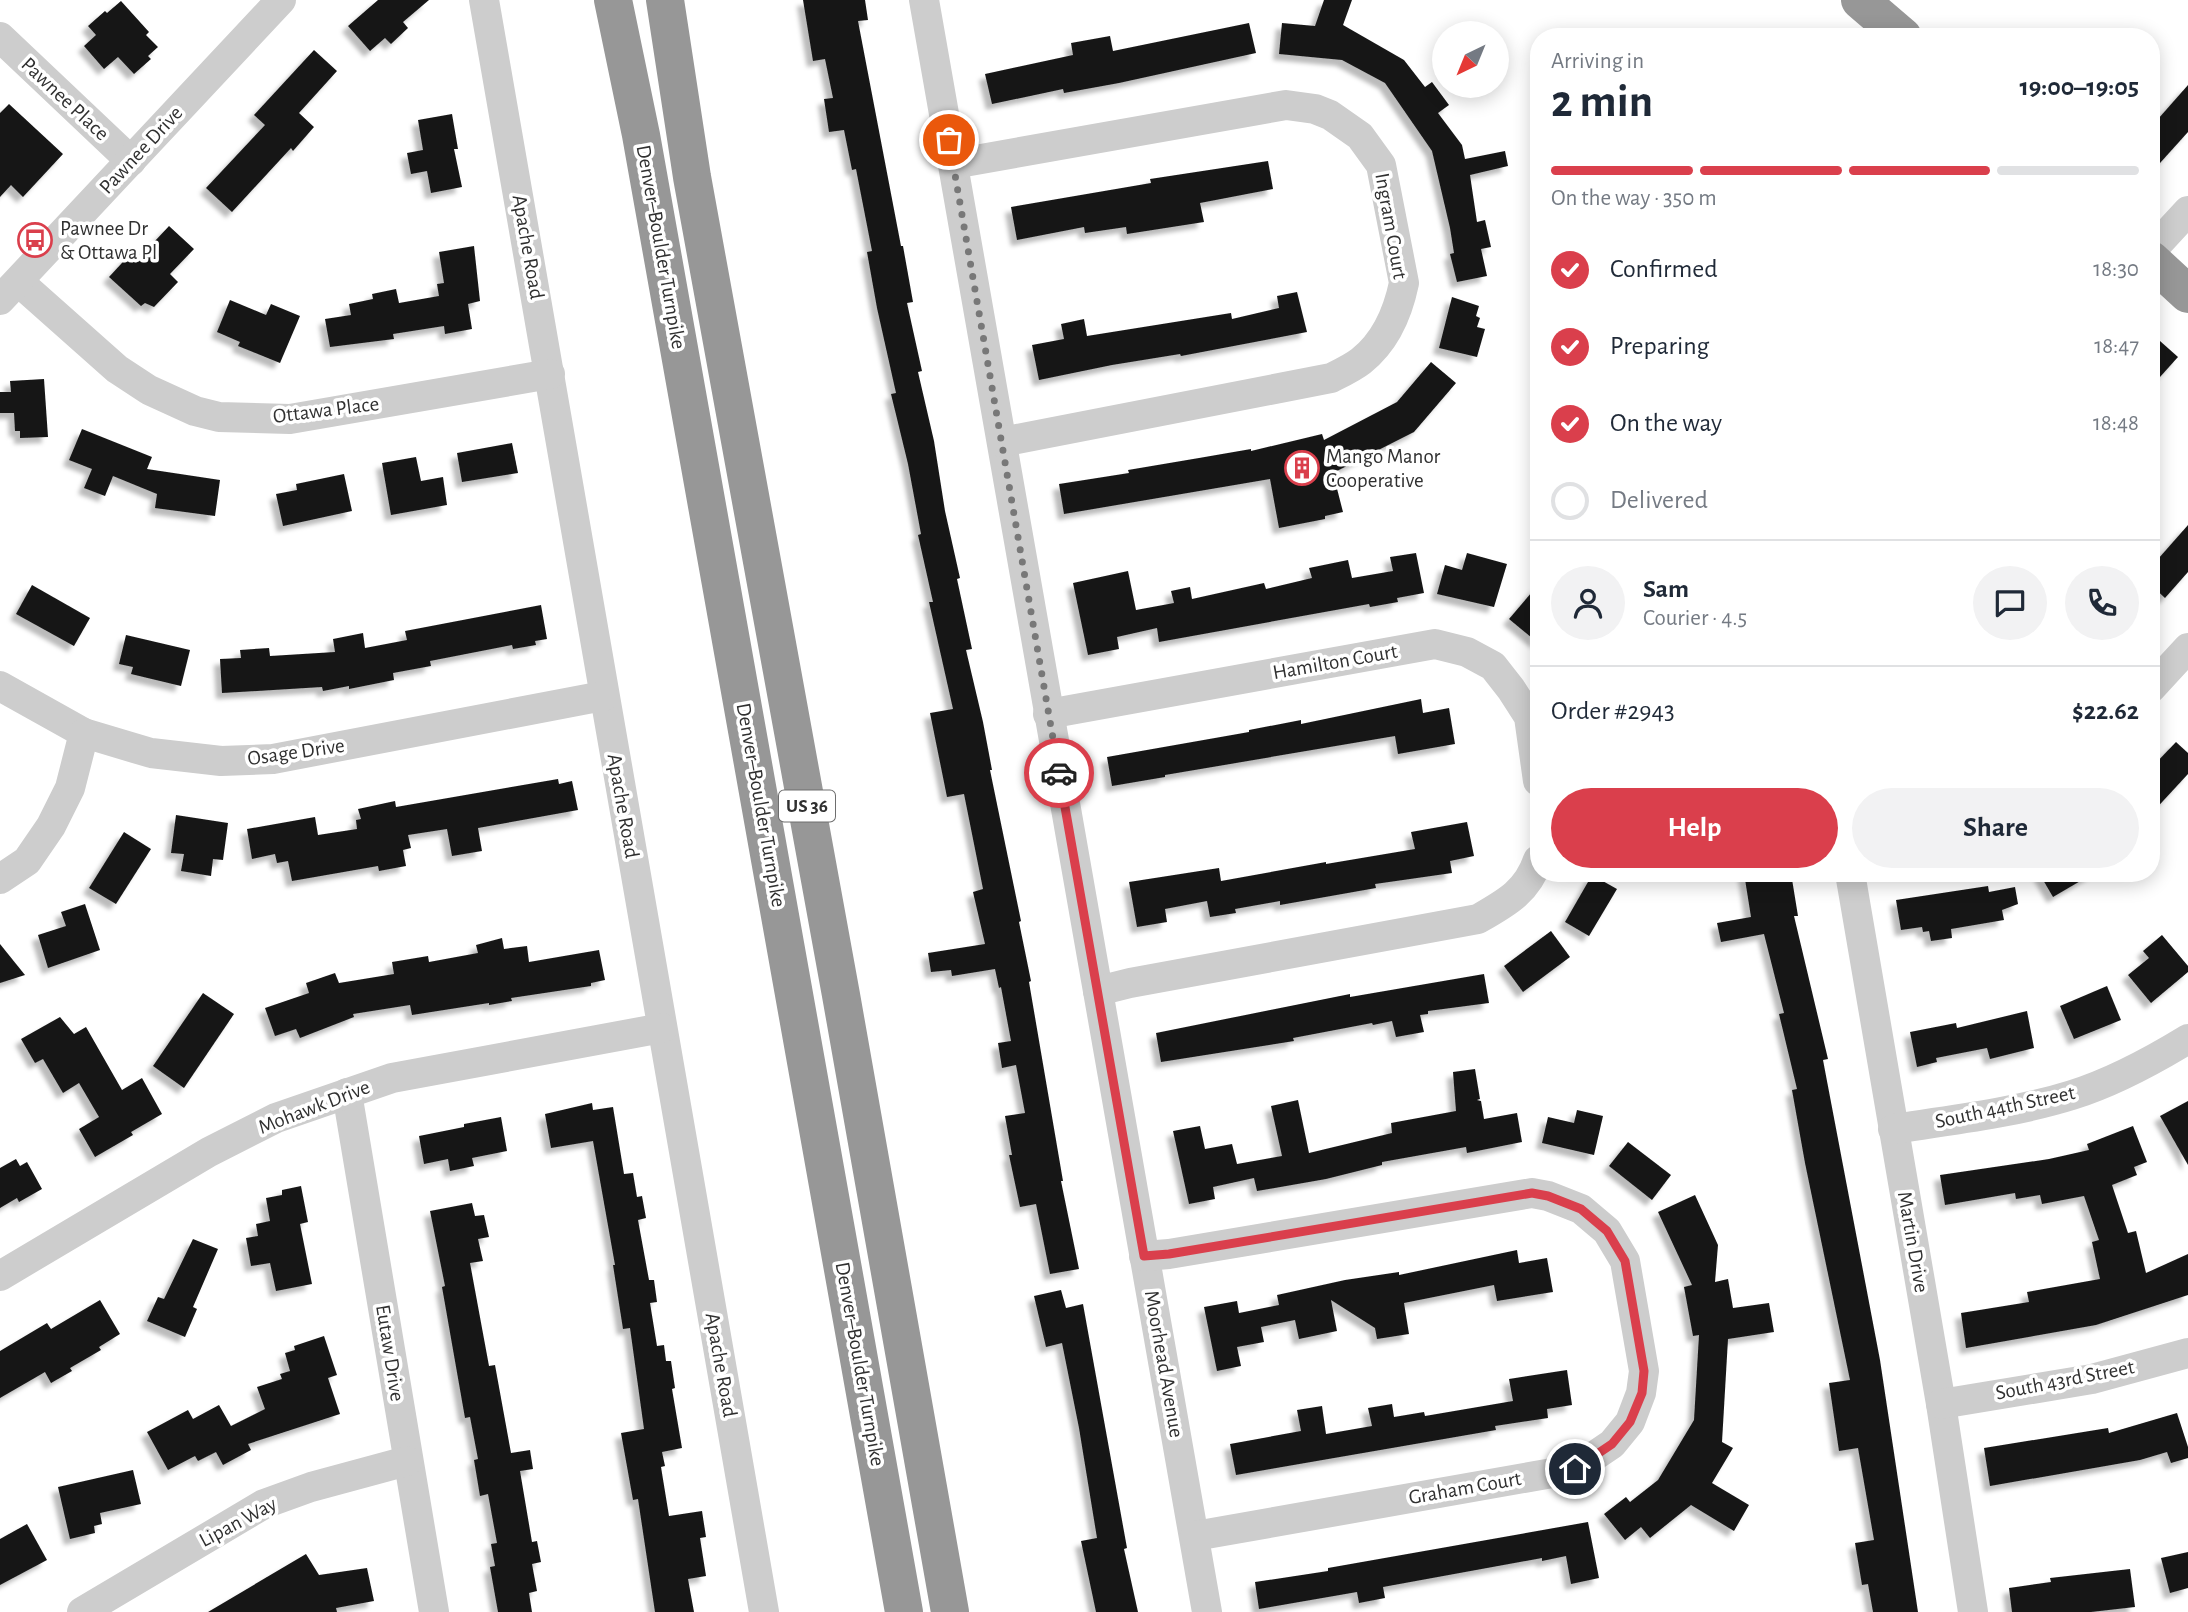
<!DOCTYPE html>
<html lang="en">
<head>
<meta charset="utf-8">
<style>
  body { margin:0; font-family:"Alegreya Sans",sans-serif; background:#f2f2f3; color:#1f2937; height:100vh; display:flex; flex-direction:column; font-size:26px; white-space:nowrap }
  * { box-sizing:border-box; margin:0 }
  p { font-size:23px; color:#747a83 }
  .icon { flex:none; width:38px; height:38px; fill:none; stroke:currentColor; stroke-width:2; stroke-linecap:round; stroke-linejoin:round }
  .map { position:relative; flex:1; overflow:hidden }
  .details { position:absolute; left:1530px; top:28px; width:630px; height:854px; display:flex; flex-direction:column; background:#fff; border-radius:28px; box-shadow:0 4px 18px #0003 }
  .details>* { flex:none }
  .needle { width:46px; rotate:223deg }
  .tools { position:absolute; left:1432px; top:21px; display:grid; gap:14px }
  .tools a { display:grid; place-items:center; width:77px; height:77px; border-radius:50%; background:#fff; box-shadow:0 4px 18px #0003; font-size:35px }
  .pin { position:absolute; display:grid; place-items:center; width:60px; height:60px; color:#fff; margin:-30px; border:4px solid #fff; border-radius:50%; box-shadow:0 2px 7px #0007 }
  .courier { position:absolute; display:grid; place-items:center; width:70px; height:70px; margin:-35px; border:5px solid #da3f4c; border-radius:50%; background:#fff; color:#222; box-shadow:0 2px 9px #0007 }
  .summary em { font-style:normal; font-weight:700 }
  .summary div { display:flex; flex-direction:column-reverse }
  .summary { display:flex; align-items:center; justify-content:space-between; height:119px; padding:0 21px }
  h1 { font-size:46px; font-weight:700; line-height:52px }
  .bar { display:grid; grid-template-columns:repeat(4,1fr); gap:10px 7px; align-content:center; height:84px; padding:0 21px }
  .bar i { height:9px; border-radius:5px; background:#e0e1e3 }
  .bar .selected { background:#da3f4c }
  .bar p { grid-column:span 4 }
  .line { display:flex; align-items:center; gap:18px; padding:0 21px; border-top:2px solid #e0e1e3 }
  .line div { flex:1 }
  .round { display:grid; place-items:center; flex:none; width:74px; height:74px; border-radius:37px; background:#f2f2f3 }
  ol { padding:0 21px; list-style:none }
  li { display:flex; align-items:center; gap:21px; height:77px }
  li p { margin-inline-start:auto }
  li .icon { padding:7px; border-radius:50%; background:#da3f4c; color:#fff; stroke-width:4 }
  li:last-child { color:#747a83 }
  li i { width:38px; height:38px; border:4px solid #e0e1e3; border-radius:50% }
  .button { display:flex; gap:14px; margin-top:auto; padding:14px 21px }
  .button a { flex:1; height:80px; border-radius:42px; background:#da3f4c; color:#fff; font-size:28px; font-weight:700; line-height:80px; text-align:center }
  .button a+a { background:#f2f2f3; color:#1f2937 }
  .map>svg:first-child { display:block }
  .building { fill:#171717; filter:url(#shadow) }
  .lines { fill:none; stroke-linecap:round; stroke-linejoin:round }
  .minor { stroke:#cdcdcd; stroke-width:30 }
  .highway { stroke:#979797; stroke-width:38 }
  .done { stroke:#787878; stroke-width:7; stroke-dasharray:0 12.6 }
  .route { stroke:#da3f4c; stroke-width:9 }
  .labels { text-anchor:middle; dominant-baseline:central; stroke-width:7; stroke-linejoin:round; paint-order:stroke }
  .shield { fill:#fff; stroke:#6e6e6e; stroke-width:2 }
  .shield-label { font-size:19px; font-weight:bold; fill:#303030 }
  .street-label { font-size:21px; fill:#303030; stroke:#fff }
  .poi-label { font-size:21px; fill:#303030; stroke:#fff; text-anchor:start }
</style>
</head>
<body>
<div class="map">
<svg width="2188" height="1612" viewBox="0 0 2188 1612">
  <defs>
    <filter id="shadow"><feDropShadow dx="-6" dy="6" stdDeviation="2" flood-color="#0004"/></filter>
  </defs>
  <rect width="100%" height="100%" fill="#fff"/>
  <g class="building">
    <path d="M378,0H429L403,22L408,28L391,44L385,38L370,51L348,26Z"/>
    <path d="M803,0H865L868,20L858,21L901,246H903L913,302L907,303L922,371L918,372L934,441L945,511L960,578L957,579L972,649L966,650L983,722L992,770H990L1021,921L1019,922L1031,981L1029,982L1063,1181H1061L1079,1269L1050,1274L1036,1204L1020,1207L1009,1155H1012L1005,1116L1025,1113L1016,1065L1002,1068L998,1043L1011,1041L1001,987L999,988L995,969L952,976L951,970L931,972L928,953L985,944L973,892L983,889L964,794L947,797L930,713L953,709L929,602H933L918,535L921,534L908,464L891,394L896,393L877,308L867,252L872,251L856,169L852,170L844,130L829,132L824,99L833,98L825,59L813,61Z"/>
    <path d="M1324,0H1352L1343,25L1404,60L1425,87L1432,82L1449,105L1438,113L1462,145L1465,159L1505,151L1508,166L1470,175L1477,222L1485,220L1491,247L1481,249L1487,276L1457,282L1450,254L1454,253L1450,228L1432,151L1385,83L1342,60L1279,54L1282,23L1315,26Z"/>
    <path d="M121,1L149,32L146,35L158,47L148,56L151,59L134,74L118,57L104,69L84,46L96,35L88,26L105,11L107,13Z"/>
    <path d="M1249,23L1256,53L1119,83L1064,93L1063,89L992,104L985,74L1073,55L1071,43L1110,36L1113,51Z"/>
    <path d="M314,50L337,71L299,113L314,127L293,151L291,148L232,212L206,188L265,125L254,115Z"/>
    <path d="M2188,85V132L2151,173V127Z"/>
    <path d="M9,104L63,154L23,197L11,185L0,197V113Z"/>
    <path d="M452,114L458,149H454L462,187L431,193L427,171L411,174L407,153L423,150L418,120Z"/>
    <path d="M1268,161L1273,189L1200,203L1204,222L1127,234L1126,227L1085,233L1084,227L1017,240L1011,207L1151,183L1150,179Z"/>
    <path d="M169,226L194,249L170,274L178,282L154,307L145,303L141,306L109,277L133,251L140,257Z"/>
    <path d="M474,246L480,301L468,304L472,329L445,334L444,326L393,334L394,339L330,347L325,319L351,315L349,304L373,299L372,294L396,289L399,303L439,296L437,284L444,283L439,252Z"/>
    <path d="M1297,292L1307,332L1181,356L1180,354L1112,365L1039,380L1032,345L1064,339L1061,324L1084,319L1087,336L1231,313L1232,319L1279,308L1277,296Z"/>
    <path d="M1452,297L1479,306L1476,316L1480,318L1477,327L1485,329L1477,357L1439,348Z"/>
    <path d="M230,300L266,315L271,304L300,316L280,363L238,346L240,342L217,332Z"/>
    <path d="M2151,333L2178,357L2151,387Z"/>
    <path d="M1431,362L1456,383L1414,432L1333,473L1343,512L1325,516V519L1279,528L1270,479L1064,514L1059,484L1129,473L1128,470L1199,458L1251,449V451L1322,434L1324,440L1397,402Z"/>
    <path d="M44,379L48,437L20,438V431H15L14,413H0V392H11L10,381Z"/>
    <path d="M82,429L152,457L147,469L220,480L215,516L155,508L157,494L113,476L105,496L84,488L92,469L69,460Z"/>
    <path d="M512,443L518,473L462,482L457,453Z"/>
    <path d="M416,457L421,481L443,477L447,505L391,515L382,463Z"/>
    <path d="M344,474L352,511L283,526L276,494L297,490L296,484Z"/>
    <path d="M2188,525V572L2165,598L2151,585V567Z"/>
    <path d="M1416,553L1424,593L1397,598L1398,602L1370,607L1369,604L1159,642L1157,628L1117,637L1119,649L1088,655L1073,583L1128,571L1136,610L1174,603L1171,591L1190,587L1192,599L1264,583L1266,589L1312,578L1309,568L1348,560L1352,578L1393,571L1390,557Z"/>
    <path d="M1467,553L1507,564L1494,607L1437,594L1445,565L1462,570Z"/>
    <path d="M32,585L90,618L74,646L16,614Z"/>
    <path d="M1538,585V643L1509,619Z"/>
    <path d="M541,605L547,639L535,641L536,645L513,649L512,645L430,661L431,666L393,673L394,680L349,689V686L323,691L322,687L222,693L220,659L241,658L240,650L269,648L270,656L335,652L333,639L363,633L365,648L407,640L405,631Z"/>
    <path d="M126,635L190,650L181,686L131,674L133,667L119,664Z"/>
    <path d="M1421,699L1423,713L1449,708L1455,744L1398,754L1395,736L1165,775V777L1112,786L1107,757L1249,732V730L1301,720V724Z"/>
    <path d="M2176,742L2188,753V774L2151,814V768Z"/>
    <path d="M558,779L559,784L572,781L578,810L478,828L482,851L452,856L447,829L408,835L411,848L403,850L406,866L379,871L378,866L292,881L288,861L277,863L275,854L252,859L247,829L315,817L318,835L357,829L356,820L361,819L358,809L395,801L396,807Z"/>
    <path d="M176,815L228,823L223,860L213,859L211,876L181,871L184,854L171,853Z"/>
    <path d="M1467,822L1474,856L1450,861L1452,873L1375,884L1376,888L1280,905V901L1235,909L1236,913L1210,917L1207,901L1165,909L1167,922L1137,927L1129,882L1219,868L1221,881L1326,862V864L1415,849L1411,832Z"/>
    <path d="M124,832L151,849L116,904L89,888Z"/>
    <path d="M1744,873H1791L1798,916H1794L1828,1059L1823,1060L1880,1360L1918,1612H1873L1868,1584L1862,1585L1855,1543L1874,1540L1858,1448L1839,1451L1829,1383L1850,1380L1805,1163L1792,1090L1797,1089L1779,1014L1784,1013L1764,934L1721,942L1717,923L1751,917Z"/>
    <path d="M2039,873H2094L2053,897Z"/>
    <path d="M1592,875L1617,889L1589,936L1565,922Z"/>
    <path d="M1988,886L1989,892L2015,887L2018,904L2002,910L2004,920L1951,929L1952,938L1931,941L1929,931L1923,932L1922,927L1901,930L1896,900Z"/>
    <path d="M85,904L100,950L48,968L38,935L66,926L61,912Z"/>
    <path d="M1551,931L1570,957L1523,992L1504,966Z"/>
    <path d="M2162,935L2188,966V972L2151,1003L2128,975L2149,958L2143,951Z"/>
    <path d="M502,938L504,949L527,946L529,962L599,950L605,980L591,983V986L511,998L512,1001L489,1005V1003L412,1015L410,1005L353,1014L354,1017L300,1038L296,1029L275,1036L265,1008L309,993L306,983L335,973L339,983L394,974L392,962L428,956L429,962L478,953L476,945Z"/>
    <path d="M0,944L25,975L0,983Z"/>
    <path d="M1484,974L1489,1003L1428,1011V1014L1420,1015L1424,1032L1396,1037L1392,1021L1373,1025L1372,1023L1293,1038L1294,1041L1161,1062L1156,1033L1350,994V997Z"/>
    <path d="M2107,986L2121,1020L2074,1039L2060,1006Z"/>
    <path d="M203,993L234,1014L184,1088L153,1066Z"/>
    <path d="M2027,1011L2034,1048L1990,1059L1987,1048L1936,1058L1937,1062L1917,1067L1910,1032L1956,1023L1957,1028Z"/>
    <path d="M60,1017L74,1034L86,1027L122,1090L142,1078L162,1114L131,1132L133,1135L95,1157L79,1129L99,1117L79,1083L63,1093L43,1059L35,1063L21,1039Z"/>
    <path d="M1475,1069L1480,1099L1477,1100L1481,1101L1484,1119L1517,1113L1522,1142L1467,1153L1466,1147L1382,1162V1165L1326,1179L1257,1191L1254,1178L1213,1187L1215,1199L1189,1204L1173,1131L1200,1126L1205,1149L1232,1144L1237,1164L1282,1156L1271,1106L1298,1100L1309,1153L1392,1133L1391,1123L1456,1111L1453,1072Z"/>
    <path d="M2188,1101V1165L2160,1116Z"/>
    <path d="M592,1103L593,1110L613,1107L624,1174L633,1173L637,1197L642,1196L646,1218L638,1220L649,1280H654L657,1302L650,1303L657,1346L664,1345L666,1361H671L675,1388L672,1389L682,1448L662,1452L665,1466L661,1467L669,1516L702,1511L706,1537L700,1538L706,1576L688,1579L694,1612H655L638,1499L633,1500L621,1433L644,1429L630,1328L623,1329L613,1265H615L593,1141L551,1148L545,1114Z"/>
    <path d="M1577,1110L1603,1116L1594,1155L1542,1143L1548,1117L1574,1123Z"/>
    <path d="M501,1117L507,1151L472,1158L474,1166L450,1171L448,1159L424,1164L419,1136L464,1127V1124Z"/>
    <path d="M2133,1126L2147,1162L2134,1167L2137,1175L2112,1185L2128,1233L2136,1231L2146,1273L2188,1254V1295L2096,1325L1966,1348L1961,1313L2029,1302L2027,1292L2100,1279L2092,1242L2099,1240L2084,1196L2042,1204L2040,1195L2016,1199L2015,1193L1945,1205L1940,1175L2049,1159L2089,1150L2087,1144Z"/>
    <path d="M1628,1142L1671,1175L1652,1200L1609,1166Z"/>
    <path d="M16,1159L20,1166L27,1162L42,1189L19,1202L17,1198L0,1208V1168Z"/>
    <path d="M301,1186L308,1222L300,1224L312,1284L276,1291L270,1263L251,1266L246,1238L258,1236L256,1224L270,1221L266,1198L282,1195V1190Z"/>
    <path d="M1695,1195L1718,1245L1715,1282L1728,1279L1733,1308L1769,1303L1774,1332L1728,1339L1722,1442L1733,1448L1712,1483L1749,1505L1734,1531L1691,1505L1650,1538L1641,1527L1625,1540L1604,1514L1626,1497L1630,1502L1658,1480L1694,1420L1699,1335L1693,1336L1684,1287L1692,1285L1658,1212Z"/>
    <path d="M472,1203L475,1216L484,1215L489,1237L478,1239L483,1261L470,1263L489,1366L495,1365L511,1453L530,1450L533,1469L520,1471L532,1542L537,1541L541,1562L532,1564L537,1591L529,1593L532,1612H498L490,1567L495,1566L491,1544L497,1543L488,1494L480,1496L474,1460L478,1459L470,1417L465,1418L442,1287L445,1286L430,1211Z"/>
    <path d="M193,1239L218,1249L193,1307L197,1309L185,1337L147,1321L158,1297L164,1299Z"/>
    <path d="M1517,1250L1519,1263L1547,1258L1553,1292L1497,1301L1494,1285L1404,1303L1409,1334L1377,1339L1375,1328L1331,1300L1337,1331L1299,1339L1295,1320L1261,1327L1264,1342L1237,1347L1241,1366L1217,1371L1204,1307L1237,1301L1239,1313L1279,1305L1277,1295L1345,1280L1399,1272V1275Z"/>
    <path d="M1061,1290L1066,1308L1083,1304L1127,1548L1124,1549L1138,1612H1096L1081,1541L1097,1538L1079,1428L1062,1343L1046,1347L1034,1296Z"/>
    <path d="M100,1300L120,1334L99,1347L101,1350L70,1368L72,1371L51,1383L45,1372L0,1398V1351L47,1323L51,1329Z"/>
    <path d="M324,1336L337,1375L328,1378L340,1414L248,1444L251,1450L223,1465L216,1452L198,1461L195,1456L168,1470L147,1432L188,1410L193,1419L219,1405L231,1426L265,1409L257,1387L282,1379L280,1374L290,1371L285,1353L295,1350L294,1346Z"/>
    <path d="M1567,1370L1572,1405L1547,1409L1548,1418L1495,1426L1496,1430L1236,1475L1230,1444L1301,1431L1297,1410L1322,1406L1326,1434L1372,1426L1368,1408L1392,1404L1394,1417L1424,1412L1425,1416L1513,1401L1509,1379Z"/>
    <path d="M2177,1413L2188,1447V1458L2171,1463L2167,1452L2140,1460L1990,1486L1984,1448L2108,1428L2109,1433Z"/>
    <path d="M133,1470L141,1504L100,1513L102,1524L94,1526L95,1533L70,1539L58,1487Z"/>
    <path d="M1588,1522L1599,1578L1571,1584L1566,1556L1542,1561V1558L1383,1587L1385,1598L1359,1603L1357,1592L1259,1609L1255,1582L1328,1571V1568Z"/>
    <path d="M27,1524L47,1560L0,1585V1539Z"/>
    <path d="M2188,1552V1588L2170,1593L2161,1558Z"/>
    <path d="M306,1554L319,1575L367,1568L374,1601L336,1608L337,1612H208Z"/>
    <path d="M2130,1569L2135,1607L2091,1612H2012L2009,1588L2051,1582L2050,1578Z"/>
  </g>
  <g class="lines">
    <g class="minor">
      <path d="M484,0L764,1612"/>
      <path d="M924,0L1207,1612"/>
      <path d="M0,37L131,161"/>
      <path d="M953,164L1286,105L1315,109L1330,115L1360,136L1381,165L1404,283C1398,312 1385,342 1361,361C1352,368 1341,373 1331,378L1002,442"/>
      <path d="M2151,251L2188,211"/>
      <path d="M19,282L117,369L149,390L195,411L219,417L290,419L550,374"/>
      <path d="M0,300L281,0"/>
      <path d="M0,686L84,733L151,753L221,761L273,759L603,696"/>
      <path d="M2151,688L2188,648"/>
      <path d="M1048,714L1435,644L1467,652L1493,666L1511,689L1529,717L1538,781"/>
      <path d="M1850,873L1941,1404L1973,1612"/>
      <path d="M0,879L27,861L51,826L70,788L84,733"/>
      <path d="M1098,991L1130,983L1478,919C1506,903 1527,892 1538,860"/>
      <path d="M347,1093L434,1612"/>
      <path d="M1893,1129C1953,1120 2014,1113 2072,1095C2114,1082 2152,1061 2188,1039"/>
      <path d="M1144,1256L1169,1254L1532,1193L1548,1196L1581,1209L1607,1231L1625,1261L1644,1371L1641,1393L1630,1422L1612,1444L1575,1469L1195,1536"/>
      <path d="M0,1276L209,1152L276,1118L392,1078L662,1028"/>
      <path d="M1941,1404L2092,1379L2188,1353"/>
      <path d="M82,1612L264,1504L311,1487L407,1461"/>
    </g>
    <g class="highway">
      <path d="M613,0L641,135L904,1612"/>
      <path d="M665,0L692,177L841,995L950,1612"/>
      <path d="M1860,0L1903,37"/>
      <path d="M2151,260L2188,294"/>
    </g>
  </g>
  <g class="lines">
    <path class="done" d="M949,140L1059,773"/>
    <path class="route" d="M1059,773L1144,1256L1169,1254L1532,1193L1548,1196L1581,1209L1607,1231L1625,1261L1644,1371L1642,1393L1630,1422L1612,1444L1575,1469"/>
  </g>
  <defs>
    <g id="bus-ring" transform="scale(1.75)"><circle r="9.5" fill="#fff" stroke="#da3f4c" stroke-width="1.5"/><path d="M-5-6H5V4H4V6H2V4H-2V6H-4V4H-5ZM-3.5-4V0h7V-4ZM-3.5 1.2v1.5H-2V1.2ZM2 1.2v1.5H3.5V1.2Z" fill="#da3f4c"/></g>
    <g id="building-ring" transform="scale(1.75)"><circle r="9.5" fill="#fff" stroke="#da3f4c" stroke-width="1.5"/><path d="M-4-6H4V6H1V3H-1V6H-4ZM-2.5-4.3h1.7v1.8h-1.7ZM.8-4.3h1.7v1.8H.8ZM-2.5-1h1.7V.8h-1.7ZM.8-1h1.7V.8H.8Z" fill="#da3f4c"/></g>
  </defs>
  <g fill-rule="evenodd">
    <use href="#bus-ring" x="35" y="240"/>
    <use href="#building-ring" x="1302" y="468"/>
  </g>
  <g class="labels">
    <rect class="shield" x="779" y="790.5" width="56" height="31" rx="5"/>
    <g class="shield-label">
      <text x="807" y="806">US 36</text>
    </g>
    <g class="street-label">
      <text transform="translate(65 99) rotate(43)">Pawnee Place</text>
      <text transform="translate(141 150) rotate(-47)">Pawnee Drive</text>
      <text transform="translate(1391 226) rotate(80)">Ingram Court</text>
      <text transform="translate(528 247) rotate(80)">Apache Road</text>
      <text transform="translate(661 247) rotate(80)">Denver–Boulder Turnpike</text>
      <text transform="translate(326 410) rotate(-7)">Ottawa Place</text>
      <text transform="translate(1335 662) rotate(-10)">Hamilton Court</text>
      <text transform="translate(296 752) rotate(-8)">Osage Drive</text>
      <text transform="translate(761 805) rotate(80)">Denver–Boulder Turnpike</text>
      <text transform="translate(623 806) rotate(80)">Apache Road</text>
      <text transform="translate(314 1107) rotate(-21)">Mohawk Drive</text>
      <text transform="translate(2005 1107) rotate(-12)">South 44th Street</text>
      <text transform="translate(1913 1242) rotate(80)">Martin Drive</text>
      <text transform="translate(390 1353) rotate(81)">Eutaw Drive</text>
      <text transform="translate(860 1364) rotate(80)">Denver–Boulder Turnpike</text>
      <text transform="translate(1164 1364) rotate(80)">Moorhead Avenue</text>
      <text transform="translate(721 1365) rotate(80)">Apache Road</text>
      <text transform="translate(2065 1380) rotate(-11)">South 43rd Street</text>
      <text transform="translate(1465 1488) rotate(-10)">Graham Court</text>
      <text transform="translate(238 1522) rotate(-28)">Lipan Way</text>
    </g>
    <g class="poi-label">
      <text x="60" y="228">Pawnee Dr<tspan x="60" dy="24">&amp; Ottawa Pl</tspan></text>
      <text x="1326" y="456">Mango Manor<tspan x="1326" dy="24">Cooperative</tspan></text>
    </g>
  </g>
</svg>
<div class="tools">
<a><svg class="needle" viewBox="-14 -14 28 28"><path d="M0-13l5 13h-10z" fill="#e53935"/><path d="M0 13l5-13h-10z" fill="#747a83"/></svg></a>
</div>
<div class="pin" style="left:949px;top:140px;background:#ea580c"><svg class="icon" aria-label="bag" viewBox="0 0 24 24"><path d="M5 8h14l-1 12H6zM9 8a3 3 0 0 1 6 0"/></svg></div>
<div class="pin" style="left:1575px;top:1469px;background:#1f2937"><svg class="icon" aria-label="home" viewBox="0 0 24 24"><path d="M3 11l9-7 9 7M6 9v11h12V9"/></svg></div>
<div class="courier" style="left:1059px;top:773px"><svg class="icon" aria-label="car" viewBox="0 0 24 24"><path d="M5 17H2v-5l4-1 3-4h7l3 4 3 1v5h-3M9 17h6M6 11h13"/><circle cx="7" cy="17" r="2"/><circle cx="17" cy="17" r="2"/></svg></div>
<section class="details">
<div class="summary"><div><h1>2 min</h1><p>Arriving in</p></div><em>19:00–19:05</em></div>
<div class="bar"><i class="selected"></i><i class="selected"></i><i class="selected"></i><i></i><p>On the way · 350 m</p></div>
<ol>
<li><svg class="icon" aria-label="check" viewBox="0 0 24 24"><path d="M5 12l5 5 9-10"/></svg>Confirmed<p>18:30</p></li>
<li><svg class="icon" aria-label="check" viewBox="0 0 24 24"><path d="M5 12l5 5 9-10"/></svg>Preparing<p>18:47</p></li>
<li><svg class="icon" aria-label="check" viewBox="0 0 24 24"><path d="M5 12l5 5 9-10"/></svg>On the way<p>18:48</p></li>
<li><i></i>Delivered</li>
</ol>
<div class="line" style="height:126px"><a class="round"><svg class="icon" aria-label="person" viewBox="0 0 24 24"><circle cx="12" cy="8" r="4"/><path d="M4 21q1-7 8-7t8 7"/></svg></a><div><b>Sam</b><p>Courier · 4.5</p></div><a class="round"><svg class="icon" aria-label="chat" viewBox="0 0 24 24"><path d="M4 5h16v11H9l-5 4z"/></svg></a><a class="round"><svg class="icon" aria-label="phone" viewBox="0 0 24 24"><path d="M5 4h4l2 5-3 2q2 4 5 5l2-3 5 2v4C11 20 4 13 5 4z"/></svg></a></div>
<div class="line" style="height:91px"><div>Order #2943</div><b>$22.62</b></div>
<div class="button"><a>Help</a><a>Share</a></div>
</section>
</div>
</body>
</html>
